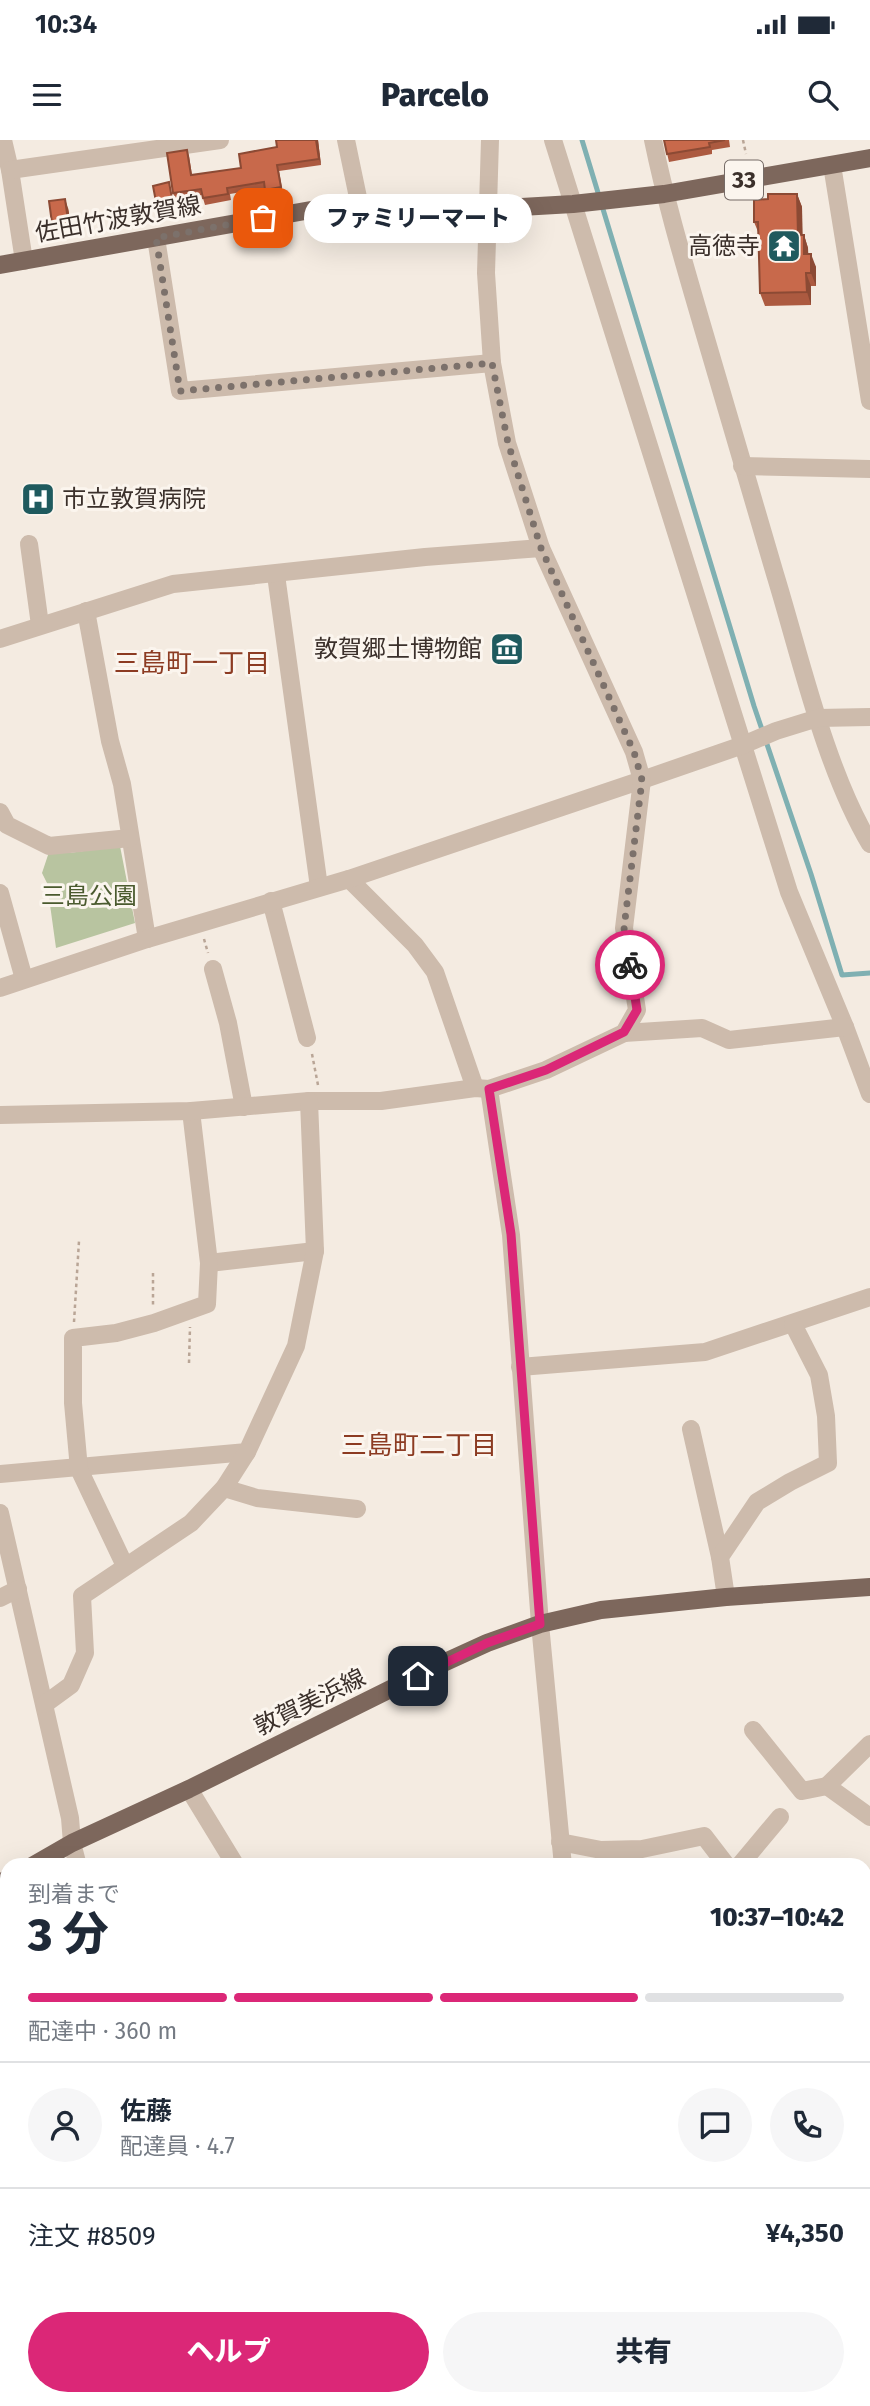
<!DOCTYPE html>
<html lang="ja">
<head>
<meta charset="utf-8">
<style>
  body { margin:0; font-family:"Fira Sans","Noto Sans JP",sans-serif; background:#f6f6f7; color:#1f2937; height:100vh; display:flex; flex-direction:column; font-size:26px; white-space:nowrap }
  * { box-sizing:border-box; margin:0 }
  p { font-size:23px; color:#747a83 }
  .icon { flex:none; width:38px; height:38px; fill:none; stroke:currentColor; stroke-width:2; stroke-linecap:round; stroke-linejoin:round }
  .map { position:relative; flex:1; overflow:hidden }
  .details { position:absolute; left:0px; top:1718px; width:872px; height:548px; display:flex; flex-direction:column; background:#fff; border-radius:21px 21px 0 0; box-shadow:0 7px 28px #0002 }
  .details>* { flex:none }
  .pin { position:absolute; display:grid; place-items:center; width:60px; height:60px; color:#fff; margin:-30px; border-radius:14px; box-shadow:0 4px 10px #0006 }
  .courier { position:absolute; display:grid; place-items:center; width:70px; height:70px; margin:-35px; border:5px solid #db2777; border-radius:50%; background:#fff; color:#222; box-shadow:0 2px 9px #0007 }
  .bubble { position:absolute; height:49px; border-radius:24px; background:#fff; box-shadow:0 7px 28px #0002; font-size:23px; font-weight:800; line-height:49px; text-align:center }
  .overview em { font-style:normal; font-weight:800 }
  .overview div { display:flex; flex-direction:column-reverse }
  .overview { display:flex; align-items:center; justify-content:space-between; height:119px; padding:0 28px }
  h1 { font-size:46px; font-weight:800; line-height:52px }
  .bar { display:grid; grid-template-columns:repeat(4,1fr); gap:10px 7px; align-content:center; height:84px; padding:0 28px }
  .bar i { height:9px; border-radius:5px; background:#e0e1e3 }
  .bar .active { background:#db2777 }
  .bar p { grid-column:span 4 }
  .line { display:flex; align-items:center; gap:18px; padding:0 28px; border-top:2px solid #e0e1e3 }
  .line div { flex:1 }
  .round { display:grid; place-items:center; flex:none; width:74px; height:74px; border-radius:37px; background:#f6f6f7 }
  .cta { display:flex; gap:14px; margin-top:auto; padding:14px 28px }
  .cta a { flex:1; height:80px; border-radius:42px; background:#db2777; color:#fff; font-size:28px; font-weight:800; line-height:80px; text-align:center }
  .cta a+a { background:#f6f6f7; color:#1f2937 }
  .status { display:flex; justify-content:space-between; align-items:center; height:49px; padding:0 35px; background:#fff; direction:ltr }
  .status svg { height:19px; fill:currentColor }
  header { display:flex; justify-content:space-between; align-items:center; height:91px; padding:0 28px; background:#fff; font-size:32px; font-weight:800 }
  .map>svg:first-child { display:block }
  .green { fill:#b8c4a0 }
  .lines { fill:none; stroke-linecap:round; stroke-linejoin:round }
  .stream { stroke:#7fb0b2; stroke-width:5 }
  .path { stroke:#b9a596; stroke-width:2.5; stroke-dasharray:3.5 3.5; stroke-linecap:butt }
  .minor { stroke:#cdbbac; stroke-width:18 }
  .major { stroke:#7d675c; stroke-width:18 }
  .wall { fill:#ac5a40 }
  .shaded-wall { fill:#8c4a34 }
  .building { fill:#c8694b; stroke:#8c4a34; stroke-width:2 }
  .done { stroke:#7c716b; stroke-width:7; stroke-dasharray:0 12.6 }
  .route { stroke:#db2777; stroke-width:9 }
  .labels { text-anchor:middle; dominant-baseline:central; stroke-width:6; stroke-linejoin:round; paint-order:stroke }
  .shield { fill:#fbf5ee; stroke:#756b66; stroke-width:2 }
  .shield-label { font-size:23px; font-weight:bold; fill:#3b302b }
  .street-label { font-size:24px; fill:#3b302b; stroke:#fbf5ee }
  .poi-label { font-size:24px; fill:#3b302b; stroke:#fbf5ee; text-anchor:end }
  .park-label { font-size:24px; fill:#4a5a2e; stroke:#fbf5ee }
  .neighbourhood-label { font-size:26px; fill:#8c3b22; stroke:#fbf5ee }
</style>
</head>
<body>
<div class="status"><b>10:34</b><svg viewBox="0 0 49 12"><path d="M0 12V9h3v3zM5 12V6h3v6zM10 12V3h3v9zM15 12V0h3v12zM26 1h20v11H26zM47 4h2v5h-2z"/></svg></div>
<header><svg class="icon" aria-label="menu" viewBox="0 0 24 24"><path d="M4 6h16M4 12h16M4 18h16"/></svg>Parcelo<svg class="icon" aria-label="search" viewBox="0 0 24 24"><circle cx="10" cy="10" r="6"/><path d="M15 15l6 6"/></svg></header>
<div class="map">
<svg width="870" height="2266" viewBox="0 0 870 2266">
  <rect width="100%" height="100%" fill="#f4ebe1"/>
  <path class="green" d="M120,706L135,783L56,808L47,743L42,733L49,712L69,713Z"/>
  <g class="lines">
    <path class="stream" d="M582,0L754,566L811,734L842,835L870,833"/>
    <g class="path">
      <path d="M743,0L746,14"/>
      <path d="M204,799L208,813"/>
      <path d="M312,914L318,945"/>
      <path d="M153,1133V1165"/>
      <path d="M74,1182L79,1101"/>
      <path d="M189,1223L190,1187"/>
    </g>
    <g class="minor">
      <path d="M3,0L10,30L24,121"/>
      <path d="M346,0L360,67"/>
      <path d="M553,0L789,752L845,887L870,954"/>
      <path d="M653,0C666,63 684,123 702,185C726,268 750,351 775,434C801,519 825,628 870,704"/>
      <path d="M832,25L870,261"/>
      <path d="M10,30L220,0"/>
      <path d="M156,98L180,251L492,223"/>
      <path d="M742,326L870,329"/>
      <path d="M29,404L40,485"/>
      <path d="M276,435L319,747"/>
      <path d="M86,471L110,601L122,644L147,799"/>
      <path d="M0,499L173,444L425,417L541,408"/>
      <path d="M0,672L7,685L49,706L130,698"/>
      <path d="M349,739L415,805L435,832L475,948"/>
      <path d="M0,753L24,839"/>
      <path d="M271,761L307,898"/>
      <path d="M213,829L228,883L244,967"/>
      <path d="M0,848L147,799L349,739L642,640L743,605L776,591L818,578L870,577"/>
      <path d="M624,893L702,888L729,900L845,887"/>
      <path d="M489,949L511,1095L540,1484L563,1726"/>
      <path d="M191,971L209,1123L315,1111"/>
      <path d="M0,975L191,971L309,961H381L475,948L489,949L546,930L624,893L637,870L624,788L642,640L634,612L541,408L507,303L492,223L486,133L490,0"/>
      <path d="M520,1227L705,1212L870,1157"/>
      <path d="M691,1289L720,1417"/>
      <path d="M0,1334L247,1312L296,1206L315,1111L309,961"/>
      <path d="M224,1348L257,1358L357,1369"/>
      <path d="M0,1373L70,1678L72,1703L78,1726"/>
      <path d="M125,1426L79,1329L73,1263V1198L116,1193L154,1183L207,1164L209,1123"/>
      <path d="M726,1457L720,1417L757,1362L790,1342L828,1323L826,1276L819,1235L793,1184"/>
      <path d="M0,1458L18,1449"/>
      <path d="M45,1564L71,1545L85,1513L82,1456L191,1383L224,1348L247,1312"/>
      <path d="M753,1590L802,1651L827,1646"/>
      <path d="M870,1604L827,1646L870,1677"/>
      <path d="M189,1649L236,1726"/>
      <path d="M560,1702L601,1710L642,1709L704,1696L727,1726"/>
      <path d="M739,1726L780,1677"/>
      <path d="M864,1821L870,1810"/>
      <path d="M864,1879L870,1881"/>
      <path d="M864,1925L870,1926"/>
      <path d="M864,1987L870,1988"/>
      <path d="M864,2056L870,2057"/>
      <path d="M864,2097L870,2087"/>
      <path d="M0,2207L7,2201"/>
      <path d="M864,2230L870,2221"/>
      <path d="M0,2248L5,2266"/>
      <path d="M442,2259L454,2266"/>
      <path d="M510,2266L518,2259"/>
      <path d="M639,2266L642,2259"/>
      <path d="M775,2266L779,2259"/>
      <path d="M848,2266L851,2259"/>
    </g>
    <g class="major">
      <path d="M0,125L322,68L360,67L487,69L573,64L664,54L870,18"/>
      <path d="M32,1726L72,1703L189,1649L441,1524L487,1503L540,1484L601,1470L726,1457L870,1447"/>
      <path d="M0,1743L7,1739"/>
    </g>
  </g>
  <g class="wall">
    <path d="M318,0L321,25L279,31L283,54L268,56L265,48L230,54L231,60L205,65L202,55L175,59L173,53L187,10L189,16L192,35L241,28Z"/>
    <path d="M664,0H729L730,7L712,10V14L669,22Z"/>
    <path d="M169,42L175,71L160,74L157,67Z"/>
    <path d="M797,54L802,67V95H804L808,108V114L816,127V146H811V165L765,166L760,153L759,94L754,82L768,59Z"/>
    <path d="M68,68L72,90L56,93L52,83Z"/>
  </g>
  <g class="shaded-wall">
    <path d="M316,0H318L321,25L319,19Z"/>
    <path d="M797,54L802,67L803,108L798,95Z"/>
    <path d="M65,59L68,68L72,90L68,80Z"/>
    <path d="M804,95L808,108L809,127L804,114Z"/>
    <path d="M811,114L816,127V146L811,133Z"/>
    <path d="M806,133L811,146V165L807,152Z"/>
  </g>
  <g class="building">
    <path d="M276,0H316L319,19L277,25L281,47L265,50L264,42L227,48L228,54L203,58L201,49L173,53L167,13L187,10L191,35L241,28L239,14L277,7Z"/>
    <path d="M664,0H725L709,3L710,7L667,14Z"/>
    <path d="M169,42L173,64L157,67L153,46Z"/>
    <path d="M768,54H797L798,95H804V114H811V133H806L807,152L760,153L758,82H754V60L768,59Z"/>
    <path d="M65,59L68,80L52,83L49,61Z"/>
  </g>
  <g class="lines">
    <path class="done" d="M263,78L156,98L180,251L492,223L508,303L541,408L634,612L642,640L624,788L630,825"/>
    <path class="route" d="M418,1536L487,1503L540,1484L511,1094L489,949L546,930L624,892L637,870L630,825"/>
  </g>
  <defs>
    <g id="temple-square" transform="scale(1.75)"><rect x="-9" y="-9" width="18" height="18" rx="4" fill="#1f5a5e" stroke="#fbf5ee"/><path d="M0-6L5-2H3V0L6.5 2.5H4V6H1.5V3h-3V6H-4V2.5H-6.5L-3 0V-2H-5Z" fill="#fff"/></g>
    <g id="hospital-square" transform="scale(1.75)"><rect x="-9" y="-9" width="18" height="18" rx="4" fill="#1f5a5e" stroke="#fbf5ee"/><path d="M-5-5h3v3.5h4V-5h3V5h-3V1.5h-4V5h-3Z" fill="#fff"/></g>
    <g id="museum-square" transform="scale(1.75)"><rect x="-9" y="-9" width="18" height="18" rx="4" fill="#1f5a5e" stroke="#fbf5ee"/><path d="M0-6L6-3V-2H-6V-3ZM-5-1h2V3h-2ZM-1-1h2V3h-2ZM3-1h2V3H3ZM-6 4H6V6H-6Z" fill="#fff"/></g>
  </defs>
  <g fill-rule="evenodd">
    <use href="#temple-square" x="784" y="106"/>
    <use href="#hospital-square" x="38" y="359"/>
    <use href="#museum-square" x="507" y="509"/>
  </g>
  <g class="labels">
    <rect class="shield" x="725" y="20.5" width="38" height="39" rx="5"/>
    <g class="shield-label">
      <text x="744" y="40">33</text>
    </g>
    <g class="street-label">
      <text transform="translate(118 79) rotate(-10)">佐田竹波敦賀線</text>
      <text transform="translate(310 1562) rotate(-26)">敦賀美浜線</text>
    </g>
    <g class="poi-label">
      <text x="760" y="106">高徳寺</text>
      <text x="62" y="359" text-anchor="start">市立敦賀病院</text>
      <text x="482" y="509">敦賀郷土博物館</text>
    </g>
    <g class="park-label">
      <text x="89" y="756">三島公園</text>
    </g>
    <g class="neighbourhood-label">
      <text x="192" y="523">三島町一丁目</text>
      <text x="419" y="1305">三島町二丁目</text>
    </g>
  </g>
</svg>
<div class="pin" style="left:263px;top:78px;background:#ea580c"><svg class="icon" aria-label="bag" viewBox="0 0 24 24"><path d="M5 8h14l-1 12H6zM9 8a3 3 0 0 1 6 0"/></svg></div>
<div class="pin" style="left:418px;top:1536px;background:#1f2937"><svg class="icon" aria-label="home" viewBox="0 0 24 24"><path d="M3 11l9-7 9 7M6 9v11h12V9"/></svg></div>
<div class="courier" style="left:630px;top:825px"><svg class="icon" aria-label="bike" viewBox="0 0 24 24"><circle cx="6" cy="16" r="4"/><circle cx="18" cy="16" r="4"/><path d="M6 16l4-8h5l3 8M10 8l3 8H6M13 5h3"/></svg></div>
<div class="bubble" style="left:304px;top:54px;width:228px">ファミリーマート</div>
<section class="details">
<div class="overview"><div><h1>3 分</h1><p>到着まで</p></div><em>10:37–10:42</em></div>
<div class="bar"><i class="active"></i><i class="active"></i><i class="active"></i><i></i><p>配達中 · 360 m</p></div>
<div class="line" style="height:126px"><a class="round"><svg class="icon" aria-label="person" viewBox="0 0 24 24"><circle cx="12" cy="8" r="4"/><path d="M4 21q1-7 8-7t8 7"/></svg></a><div><b>佐藤</b><p>配達員 · 4.7</p></div><a class="round"><svg class="icon" aria-label="chat" viewBox="0 0 24 24"><path d="M4 5h16v11H9l-5 4z"/></svg></a><a class="round"><svg class="icon" aria-label="phone" viewBox="0 0 24 24"><path d="M5 4h4l2 5-3 2q2 4 5 5l2-3 5 2v4C11 20 4 13 5 4z"/></svg></a></div>
<div class="line" style="height:91px"><div>注文 #8509</div><b>¥4,350</b></div>
<div class="cta"><a>ヘルプ</a><a>共有</a></div>
</section>
</div>
</body>
</html>
